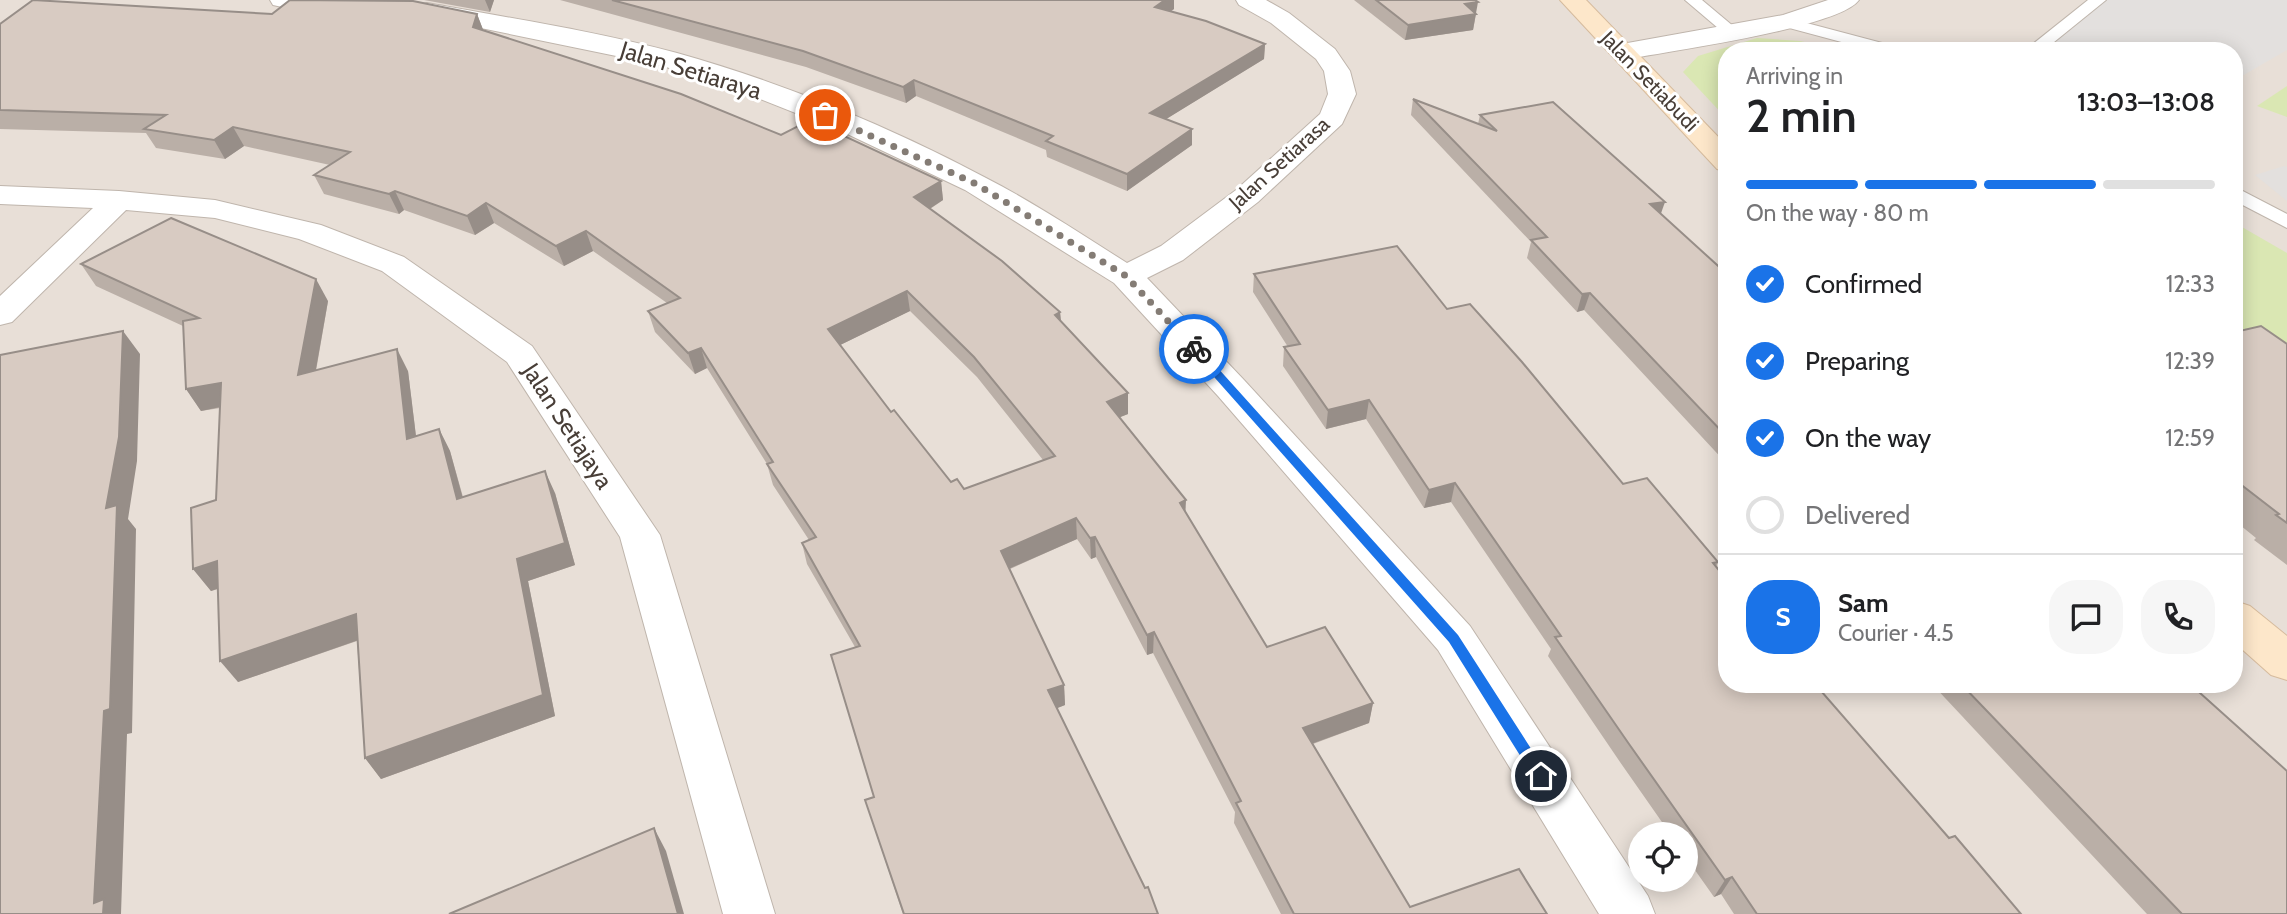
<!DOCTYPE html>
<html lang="en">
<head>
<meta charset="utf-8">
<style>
  body { margin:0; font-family:Cabin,sans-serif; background:#f6f6f6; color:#202124; height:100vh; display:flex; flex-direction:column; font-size:26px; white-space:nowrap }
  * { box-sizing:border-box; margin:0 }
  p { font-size:23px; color:#757577 }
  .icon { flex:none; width:38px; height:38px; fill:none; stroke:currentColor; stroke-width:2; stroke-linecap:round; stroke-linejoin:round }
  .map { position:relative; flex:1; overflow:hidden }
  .side { position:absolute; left:1718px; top:42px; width:525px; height:651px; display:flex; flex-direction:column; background:#fff; border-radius:28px; box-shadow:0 4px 18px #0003 }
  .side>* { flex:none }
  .buttons { position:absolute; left:1628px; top:822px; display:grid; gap:14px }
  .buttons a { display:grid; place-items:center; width:70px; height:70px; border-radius:50%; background:#fff; box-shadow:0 4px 18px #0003; font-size:35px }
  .pin { position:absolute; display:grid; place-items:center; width:60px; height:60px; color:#fff; margin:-30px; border:4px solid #fff; border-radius:50%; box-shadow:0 2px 7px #0007 }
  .courier { position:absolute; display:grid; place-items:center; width:70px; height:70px; margin:-35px; border:5px solid #1a73e8; border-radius:50%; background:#fff; color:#222; box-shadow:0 2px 9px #0007 }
  .headline em { font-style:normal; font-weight:600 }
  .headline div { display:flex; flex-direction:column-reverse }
  .headline { display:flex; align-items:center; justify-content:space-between; height:119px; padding:0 28px }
  h1 { font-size:46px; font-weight:600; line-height:52px }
  .bar { display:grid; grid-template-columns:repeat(4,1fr); gap:10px 7px; align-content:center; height:84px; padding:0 28px }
  .bar i { height:9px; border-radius:5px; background:#e0e0e0 }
  .bar .selected { background:#1a73e8 }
  .bar p { grid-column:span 4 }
  .line { display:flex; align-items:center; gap:18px; padding:0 28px; border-top:2px solid #e0e0e0 }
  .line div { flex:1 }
  .round { display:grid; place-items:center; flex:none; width:74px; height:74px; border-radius:28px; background:#f6f6f6 }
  ol { padding:0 28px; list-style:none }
  li { display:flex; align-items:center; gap:21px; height:77px }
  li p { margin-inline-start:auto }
  li .icon { padding:7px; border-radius:50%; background:#1a73e8; color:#fff; stroke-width:4 }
  li:last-child { color:#757577 }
  li i { width:38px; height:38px; border:4px solid #e0e0e0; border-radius:50% }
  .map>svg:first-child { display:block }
  .residential { fill:#e8dfd7; fill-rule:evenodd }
  .green { fill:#dae7b3 }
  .parking { fill:#e3e0de }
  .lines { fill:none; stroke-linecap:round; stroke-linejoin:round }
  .lane-casing { stroke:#bfb5ac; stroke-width:2 }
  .street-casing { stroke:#bfb5ac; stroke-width:2 }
  .secondary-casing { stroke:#d6bb9d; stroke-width:2 }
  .lane { fill:#fff; fill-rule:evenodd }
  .street { fill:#fff; fill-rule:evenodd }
  .secondary { fill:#fde7ca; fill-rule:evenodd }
  .wall { fill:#baafa7; fill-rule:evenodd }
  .shaded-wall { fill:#978e88 }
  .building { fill:#d8cbc2; stroke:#978e88; stroke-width:2; fill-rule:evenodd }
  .route { fill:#1a73e8 }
  .done { stroke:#847c75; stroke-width:7; stroke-dasharray:0 12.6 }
  .labels { text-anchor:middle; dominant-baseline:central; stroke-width:6; stroke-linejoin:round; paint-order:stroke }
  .far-street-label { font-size:21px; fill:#483e37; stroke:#fff }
  .street-label { font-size:24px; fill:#483e37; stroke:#fff }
</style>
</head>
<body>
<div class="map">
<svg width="2287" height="914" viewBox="0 0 2287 914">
  <rect width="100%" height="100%" fill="#f4efe9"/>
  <path class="residential" d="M0,0H2287V914H0ZM1727,51H2235V684H1727ZM1640,835H1685V880H1640Z"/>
  <g class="green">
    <path d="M1757,38L1800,41L1844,51H1727L1726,118L1683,72L1698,56Z"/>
    <path d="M2287,86V117L2257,106Z"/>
    <path d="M2235,223L2287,253V365L2235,345Z"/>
  </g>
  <g class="parking">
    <path d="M2093,0H2287V50L2235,80V51H2021Z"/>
    <path d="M2284,166L2287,167V201L2255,175Z"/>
  </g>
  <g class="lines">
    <g class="lane-casing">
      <g id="lane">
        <path d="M1685,0H1702L1739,31L1737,34H1725Z"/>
        <path d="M2088,0H2106L2043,51H2024Z"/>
        <path d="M1784,17L1901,48L1903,51H1875L1778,25L1776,22Z"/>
        <path d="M2235,187L2287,214V228L2235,201Z"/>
      </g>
    </g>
    <g class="street-casing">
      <g id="street">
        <path d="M270,0H352L355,4L352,9L343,11L282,7L273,5Z"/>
        <path d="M1236,0H1266L1289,13L1335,49L1350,71L1356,94L1342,124L1258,202L1183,260L1147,278L1244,380L1470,626L1648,896L1655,914H1599L1438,650L1218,396L1114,283L965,190L841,131L740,91L660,65L427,17L418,15L415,10L418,5L427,3C510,18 595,31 677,53C781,82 891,127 986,178C1035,203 1081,234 1127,263L1161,246L1236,190L1320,114L1328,94L1324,71L1316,59L1271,23L1239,5Z"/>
        <path d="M1828,0H1859C1840,28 1663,52 1622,60L1613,57L1609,52L1613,47L1622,44L1783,15Z"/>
        <path d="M0,186L119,191L215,200L321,225L404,257L532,346L660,535L775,914H723L620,537L507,362L382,271L299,239L215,218L126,210L12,322L0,325V296L93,208L0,204Z"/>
      </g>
    </g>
    <g class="secondary-casing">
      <g id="secondary">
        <path d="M1560,0H1586L1727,146V172L1717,169Z"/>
        <path d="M2235,601L2250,606L2287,636V680L2271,675L2235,643Z"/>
      </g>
    </g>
    <use href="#lane" class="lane"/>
    <use href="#street" class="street"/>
    <use href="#secondary" class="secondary"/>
  </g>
  <g class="wall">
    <path d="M424,0H494L490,12Z"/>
    <path d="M560,0H1174V9L1171,11L1265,44L1264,59L1166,119L1192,145L1127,191L1047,157L1046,150L916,96L906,103L806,67Z"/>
    <path d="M1354,0H1475L1476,14L1473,30L1405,40Z"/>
    <path d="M272,14H477L483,30L781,135L941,181L943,200L930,209L1060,312L1061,321L1128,414L1120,417L1185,511L1267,647L1373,703L1369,723L1313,744L1410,907L1547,914H1281L1234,823L1235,812L1153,653L1147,655L1096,557L1091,559L1077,539L1010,569L1064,685L1065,705L1057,708L1158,914H903L865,800L874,797L855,647L807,564L802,543L809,540L773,485L767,464L707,368L695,374L655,332L648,311L667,303L593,251L564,266L494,223L475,235L404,210L399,214L324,194L314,175L330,165L244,146L225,159L156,148L146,133L0,129V24ZM910,311L977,377L1043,460L964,489L951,482L891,412L840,345Z"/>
    <path d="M1413,99L1478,124L1480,115L1661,214L1727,274V464L1584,310L1577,312L1527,258L1531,242L1411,115Z"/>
    <path d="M81,264L328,301L316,371H408L416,436L439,429L450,451L463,497L555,493L575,565L528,581L555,716L381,779L365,758L357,641L238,682L218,589L211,591L193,569L216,500L220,408L201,411L186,389L183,326L96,286Z"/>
    <path d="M1254,274L1447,309L1623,484L1718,562L1716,567L1727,684L1949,838L2021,914H1734L1721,894L1714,897L1685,856V835H1671L1620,762L1548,656L1551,649L1451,502L1424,508L1366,419L1326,429L1283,366L1284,347H1288L1253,292Z"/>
    <path d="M2235,332L2287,344V565L2254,540L2256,538L2235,521Z"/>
    <path d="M1932,684H2190L2287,914H2147Z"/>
  </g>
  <g class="shaded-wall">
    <path d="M485,0H494L490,12Z"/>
    <path d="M1165,0H1174V9L1155,22V7Z"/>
    <path d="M1478,2L1473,30L1405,40L1408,25L1465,4Z"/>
    <path d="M477,14L484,32L473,27Z"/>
    <path d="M1265,44L1264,59L1150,129V113Z"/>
    <path d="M914,80L916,96L906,103L903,87Z"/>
    <path d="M233,127L244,146L225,159L214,140Z"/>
    <path d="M1192,129V145L1127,191V174Z"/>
    <path d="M941,181L943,200L917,217L914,197Z"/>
    <path d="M395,191L404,210L399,214L389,194Z"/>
    <path d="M1665,202L1659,219L1650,204Z"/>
    <path d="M486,203L494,223L475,235L467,216Z"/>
    <path d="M586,231L593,251L564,266L556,246Z"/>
    <path d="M316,279L328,301L311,397L298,375Z"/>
    <path d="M907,291L910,311L832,349L828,329Z"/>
    <path d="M1590,293L1584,310L1577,312L1582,294Z"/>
    <path d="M1060,312L1062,333L1055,315Z"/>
    <path d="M123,331L140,354L137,461L128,519L136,529L132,733L127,734L121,914H103L94,903L106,508Z"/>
    <path d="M701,348L707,368L695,374L688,353Z"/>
    <path d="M397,349L408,371L419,461L407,439Z"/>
    <path d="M221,383L235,404L201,411L186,389Z"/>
    <path d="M1128,393V414L1108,422L1107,402Z"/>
    <path d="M1369,400L1366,419L1326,429L1328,410Z"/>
    <path d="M439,429L450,451L469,521L457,499Z"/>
    <path d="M545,471L555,493L575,565L528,581L555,716L381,779L365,758Z"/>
    <path d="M1455,483L1451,502L1424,508L1429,490Z"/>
    <path d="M1186,500L1185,521L1180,503Z"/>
    <path d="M1076,518L1077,539L1004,571L1001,551Z"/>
    <path d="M1095,537L1096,557L1091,559L1090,538Z"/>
    <path d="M217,561L234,583L211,591L193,569Z"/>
    <path d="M356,614L370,636L238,682L220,661Z"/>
    <path d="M1154,632L1153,653L1147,655V635Z"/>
    <path d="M1064,685L1065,705L1050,711L1048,690Z"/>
    <path d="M1373,703L1369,723L1300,748L1303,728Z"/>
    <path d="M654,828L666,851L684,914H678Z"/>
    <path d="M1732,877L1721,894L1714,897L1725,880Z"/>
  </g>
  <g class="building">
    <path d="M33,0L272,14L290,0L413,1L477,14L473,27L681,94L781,135L810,120L941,181L914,197L1002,261L1060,312L1055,315L1128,393L1107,402L1186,500L1180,503L1267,647L1325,627L1373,703L1303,728L1410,907L1519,869L1547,914H1294L1236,803L1241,801L1154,632L1147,635L1095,537L1090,538L1076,518L1001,551L1064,685L1048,690L1145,888L1148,887L1158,914H904L865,800L874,797L831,655L860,646L802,543L816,537L767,464L773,462L701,348L688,353L648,311L680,298L586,231L556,246L486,203L467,216L395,191L389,194L314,175L350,152L233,127L214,140L144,129L166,115L0,110V24ZM907,291L974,357L1055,456L964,489L957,479L951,482L894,410L891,412L828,329Z"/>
    <path d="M612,0H1165L1155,7L1206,21L1265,44L1150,113L1192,129L1127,174L1046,141L1053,136L914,80L903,87L803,51Z"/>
    <path d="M1376,0H1475L1478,2L1465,4L1476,14L1408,25Z"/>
    <path d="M1413,99L1497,131L1480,115L1553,102L1665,202L1650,204L1727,274V437L1590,293L1582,294L1531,240L1547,237Z"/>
    <path d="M171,218L316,279L298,375L397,349L407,439L439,429L457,499L545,471L565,543L517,559L543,695L365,758L356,614L220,661L217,561L193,569L191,508L216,500L221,383L186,389L183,321L199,318L81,264Z"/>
    <path d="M1397,246L1447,309L1470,304L1522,362L1623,484L1647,478L1718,562L1713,563L1727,580V684H1815L1949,838L1955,836L2021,914H1757L1732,877L1725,880L1629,744L1555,637L1561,636L1455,483L1429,490L1369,400L1328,410L1284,347L1300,344L1254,274Z"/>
    <path d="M2261,326L2287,344V523L2276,515L2279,514L2235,480V332Z"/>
    <path d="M123,331L119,437L106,508L117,505L110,709L104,711L94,903L104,899L103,914H0V355Z"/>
    <path d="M1961,684H2190L2287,771V914H2182Z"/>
    <path d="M654,828L678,914H449Z"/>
  </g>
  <path class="route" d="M1191,346H1198L1458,635L1546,772V781H1536L1449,642L1191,351Z"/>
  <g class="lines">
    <path class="done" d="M825,115L976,184L1126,276L1194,349"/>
  </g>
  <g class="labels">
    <g class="far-street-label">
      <text transform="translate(1650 81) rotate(46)">Jalan Setiabudi</text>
      <text transform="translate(1279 163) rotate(-42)">Jalan Setiarasa</text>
    </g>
    <g class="street-label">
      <text transform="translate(691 70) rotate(17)">Jalan Setiaraya</text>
      <text transform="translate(568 426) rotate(57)">Jalan Setiajaya</text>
    </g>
  </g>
</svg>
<div class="buttons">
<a><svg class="icon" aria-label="locate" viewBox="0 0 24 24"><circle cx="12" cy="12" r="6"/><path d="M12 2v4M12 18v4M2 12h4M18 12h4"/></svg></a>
</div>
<div class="pin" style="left:825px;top:115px;background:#ea580c"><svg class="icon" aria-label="bag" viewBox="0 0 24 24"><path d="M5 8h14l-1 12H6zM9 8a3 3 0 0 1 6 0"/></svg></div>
<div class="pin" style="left:1541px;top:776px;background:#1f2937"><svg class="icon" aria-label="home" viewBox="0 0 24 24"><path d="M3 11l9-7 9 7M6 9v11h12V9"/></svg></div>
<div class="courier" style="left:1194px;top:349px"><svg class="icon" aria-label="bike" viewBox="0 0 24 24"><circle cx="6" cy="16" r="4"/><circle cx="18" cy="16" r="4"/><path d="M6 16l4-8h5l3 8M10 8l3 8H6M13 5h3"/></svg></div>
<section class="side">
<div class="headline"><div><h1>2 min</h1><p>Arriving in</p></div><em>13:03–13:08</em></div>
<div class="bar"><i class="selected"></i><i class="selected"></i><i class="selected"></i><i></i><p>On the way · 80 m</p></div>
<ol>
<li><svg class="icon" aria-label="check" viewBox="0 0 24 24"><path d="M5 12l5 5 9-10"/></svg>Confirmed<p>12:33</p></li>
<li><svg class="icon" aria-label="check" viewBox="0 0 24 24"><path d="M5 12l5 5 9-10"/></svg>Preparing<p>12:39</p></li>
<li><svg class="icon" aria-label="check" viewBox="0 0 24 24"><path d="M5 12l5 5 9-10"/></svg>On the way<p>12:59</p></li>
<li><i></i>Delivered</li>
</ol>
<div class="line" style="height:126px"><b class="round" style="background:#1a73e8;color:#fff">S</b><div><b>Sam</b><p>Courier · 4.5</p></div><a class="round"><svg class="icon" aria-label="chat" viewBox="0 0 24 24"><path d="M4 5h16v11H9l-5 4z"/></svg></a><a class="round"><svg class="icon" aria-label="phone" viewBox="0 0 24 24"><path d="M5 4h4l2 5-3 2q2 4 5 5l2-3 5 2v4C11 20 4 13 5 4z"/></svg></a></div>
</section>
</div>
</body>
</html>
